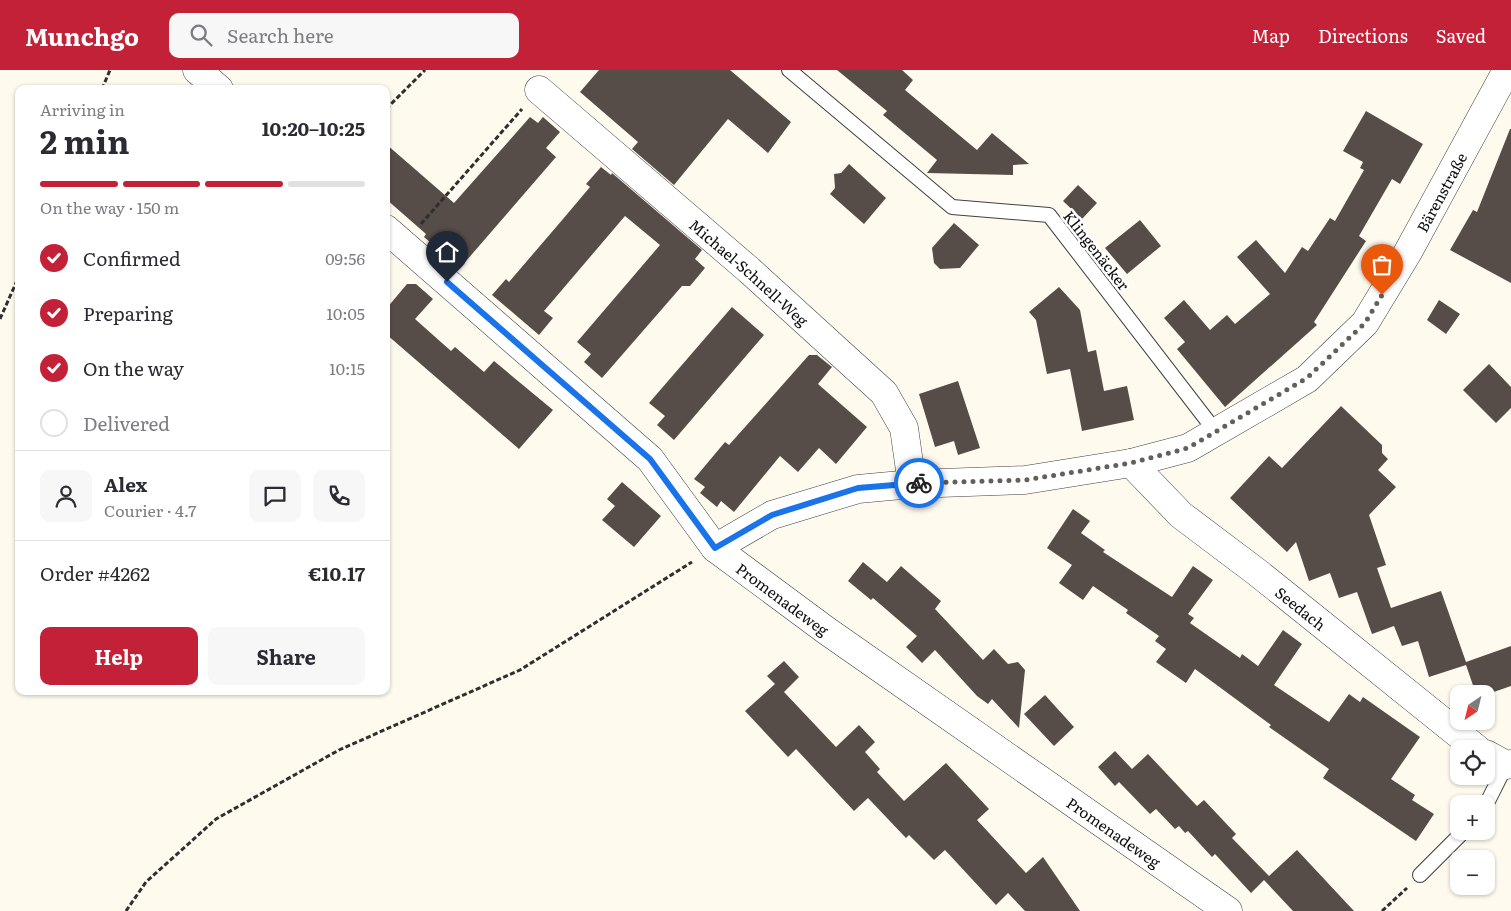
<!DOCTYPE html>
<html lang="en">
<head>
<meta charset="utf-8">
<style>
  body { margin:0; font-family:Literata,serif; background:#f7f7f7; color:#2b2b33; height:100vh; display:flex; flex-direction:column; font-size:19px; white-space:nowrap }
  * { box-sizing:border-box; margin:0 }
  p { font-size:16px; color:#7c7c81 }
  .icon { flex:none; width:28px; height:28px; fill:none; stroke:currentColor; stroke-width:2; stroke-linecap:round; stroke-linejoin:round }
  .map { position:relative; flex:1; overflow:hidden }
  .panel { position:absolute; left:15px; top:15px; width:375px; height:610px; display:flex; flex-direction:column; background:#fff; border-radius:10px; box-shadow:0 1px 4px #0004 }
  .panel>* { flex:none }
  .needle { width:32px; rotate:215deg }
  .controls { position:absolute; left:1450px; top:615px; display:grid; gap:10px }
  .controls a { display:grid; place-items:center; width:45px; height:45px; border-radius:10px; background:#fff; box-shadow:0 1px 4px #0004; font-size:25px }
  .pin { position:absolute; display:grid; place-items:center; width:42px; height:42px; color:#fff; margin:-51px -21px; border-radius:50% 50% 50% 0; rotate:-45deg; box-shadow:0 0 5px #0007 }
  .pin .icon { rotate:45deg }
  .courier { position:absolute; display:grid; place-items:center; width:50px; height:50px; margin:-25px; border:4px solid #1a73e8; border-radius:50%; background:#fff; color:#222; box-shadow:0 1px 6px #0007 }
  .overview em { font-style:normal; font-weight:700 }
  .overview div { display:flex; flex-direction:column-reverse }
  .overview { display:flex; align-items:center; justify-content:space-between; height:85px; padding:0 25px }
  h1 { font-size:32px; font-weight:700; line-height:38px }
  .bar { display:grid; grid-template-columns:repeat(4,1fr); gap:8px 5px; align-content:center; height:60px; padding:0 25px }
  .bar i { height:6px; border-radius:4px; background:#e1e1e2 }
  .bar .selected { background:#c22138 }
  .bar p { grid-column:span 4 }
  .line { display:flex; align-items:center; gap:12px; padding:0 25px; border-top:1px solid #e1e1e2 }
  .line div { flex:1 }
  .round { display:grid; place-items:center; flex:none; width:52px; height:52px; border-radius:10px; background:#f7f7f7 }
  ol { padding:0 25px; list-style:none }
  li { display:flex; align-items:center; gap:15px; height:55px }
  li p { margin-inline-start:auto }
  li .icon { padding:5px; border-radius:50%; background:#c22138; color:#fff; stroke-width:4 }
  li:last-child { color:#7c7c81 }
  li i { width:28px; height:28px; border:2px solid #e1e1e2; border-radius:50% }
  .cta { display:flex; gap:10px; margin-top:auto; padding:10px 25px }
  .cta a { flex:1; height:58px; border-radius:10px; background:#c22138; color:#fff; font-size:20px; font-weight:700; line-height:58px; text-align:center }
  .cta a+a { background:#f7f7f7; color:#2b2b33 }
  header { display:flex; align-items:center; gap:30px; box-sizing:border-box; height:70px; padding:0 25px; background:#c22138; color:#fff }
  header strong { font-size:24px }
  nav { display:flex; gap:28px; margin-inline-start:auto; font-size:18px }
  .search { width:350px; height:45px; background:#f7f7f7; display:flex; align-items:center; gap:12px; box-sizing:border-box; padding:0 18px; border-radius:10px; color:#7c7c81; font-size:19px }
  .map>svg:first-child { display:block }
  .building { fill:#564d49 }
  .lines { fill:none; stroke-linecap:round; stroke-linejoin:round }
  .service-casing { stroke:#404040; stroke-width:16 }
  .minor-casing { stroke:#404040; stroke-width:29 }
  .path { stroke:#2f2f2f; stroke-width:3; stroke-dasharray:5 2.5; stroke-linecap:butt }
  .service { stroke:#fff; stroke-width:14 }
  .minor { stroke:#fff; stroke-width:28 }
  .done { stroke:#62605c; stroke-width:5; stroke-dasharray:0 9 }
  .route { stroke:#1a73e8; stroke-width:6 }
  .labels { text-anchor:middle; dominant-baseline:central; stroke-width:5; stroke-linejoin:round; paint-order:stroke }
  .street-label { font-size:15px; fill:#0d0d0d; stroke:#fff }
</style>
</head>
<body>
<header>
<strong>Munchgo</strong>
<div class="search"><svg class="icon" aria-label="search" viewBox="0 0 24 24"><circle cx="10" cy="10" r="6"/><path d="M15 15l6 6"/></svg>Search here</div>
<nav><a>Map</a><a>Directions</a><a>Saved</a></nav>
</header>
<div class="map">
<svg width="1511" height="841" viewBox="0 0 1511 841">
  <rect width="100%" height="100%" fill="#fffaee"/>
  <g class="building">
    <path d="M599,0H730L791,52L768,83L728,49L674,115L632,79L638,72L580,22Z"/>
    <path d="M837,0H902L913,10L905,20L977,80L992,63L1029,94L1013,95V105L927,103L937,90L883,45L887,41Z"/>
    <path d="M1366,41L1423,74L1400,114L1392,109L1359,166L1366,171L1314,252L1317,255L1225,337L1177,279L1185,272L1164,248L1184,230L1210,260L1227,245L1235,254L1270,224L1237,187L1256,170L1285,203L1302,177L1308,181L1330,148L1335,151L1364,100L1360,98L1363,92L1343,81Z"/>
    <path d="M530,47L538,53L543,47L560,62L546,78L556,87L460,198L424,167L426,164L386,129V74L454,133Z"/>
    <path d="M1510,59H1511V213L1450,180L1473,140L1477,142Z"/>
    <path d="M849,94L886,128L864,154L830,124L835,118L834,104L841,103Z"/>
    <path d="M601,97L611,105L612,103L702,180L695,189L705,198L690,216H682L602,308L584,292L591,284L577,272L660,175L625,146L544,241L553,248L539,265L492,225L506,209L509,212L563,149L590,117L586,114Z"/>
    <path d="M1078,115L1097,133L1082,149L1063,131Z"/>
    <path d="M1140,150L1161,176L1127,204L1105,178Z"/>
    <path d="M954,153L979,175L960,198L940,199L934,193L932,178Z"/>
    <path d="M407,214H416L433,229L415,249L451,281L455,277L484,302L494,291L553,340L519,379L386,264V239Z"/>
    <path d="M1059,217L1080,240L1088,282L1096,280L1104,321L1127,316L1134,350L1082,361L1070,299L1047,304L1036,250L1029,242Z"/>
    <path d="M1439,230L1460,244L1446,264L1427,250Z"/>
    <path d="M732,237L764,265L674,370L657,355L665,346L649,333Z"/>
    <path d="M809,285H817L832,297L818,314L867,357L836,394L819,378L798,402L780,386L734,442L721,431L717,437L700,423L705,417L694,409L725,372L729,375Z"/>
    <path d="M1489,294L1511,317V338L1496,353L1463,320Z"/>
    <path d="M958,311L980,378L958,385L954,371L935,377L919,324Z"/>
    <path d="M1341,336L1382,375V383L1388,389L1378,400L1396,417L1369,445L1386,495L1377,498L1391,538L1441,521L1466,592L1511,576V616L1488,624H1476L1466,595L1429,607L1418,571L1402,576L1394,556L1372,564L1357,522L1339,528L1330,503L1309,511L1296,472L1287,482L1230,428L1269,386L1282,398Z"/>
    <path d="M622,412L661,446L634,477L602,450L615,436L607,429Z"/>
    <path d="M1073,439L1090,451L1081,463L1105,480L1103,482L1172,527L1193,496L1213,510L1188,544L1194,548L1190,553L1240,588L1242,584L1258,596L1283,560L1302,574L1274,615L1329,652L1349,624L1360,632L1363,627L1420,667L1391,709L1415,725L1412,730L1434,744L1416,771L1323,708L1329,699L1269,657L1271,655L1195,599L1186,613L1156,592L1166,579L1155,571L1159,566L1126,543L1128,540L1093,516L1083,530L1059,513L1072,495L1047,478Z"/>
    <path d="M863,492L887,512L901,496L941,531L935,539L983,590L994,579L1008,594L1018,592L1025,600L1019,658L992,629L988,634L977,626L935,580L922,593L906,577L917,566L873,528L871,530L848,511Z"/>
    <path d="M784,591L799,607L784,622L836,677L859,655L875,672L865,682L880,699L877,702L904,731L946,693L989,739L977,750L1026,803L1043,787L1080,841H1025L1008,823L996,835L945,780L934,790L909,765L906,768L868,728L854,741L796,679L788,687L745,641L775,614L767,606Z"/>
    <path d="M1045,625L1074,657L1054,676L1024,644Z"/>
    <path d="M1115,681L1132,699L1148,684L1197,736L1204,730L1236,764L1232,768L1269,806L1297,780L1354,841H1293L1264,810L1251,823L1215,784L1212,787L1188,761L1185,763L1179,756L1175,759L1156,739L1150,744L1119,712L1115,716L1098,697Z"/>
  </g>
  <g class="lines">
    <g class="service-casing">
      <g id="service">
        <path d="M789,0L952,137L1049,145L1216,362"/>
        <path d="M1486,735L1506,695"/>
        <path d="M1420,805L1464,761"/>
      </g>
    </g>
    <g class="minor-casing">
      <g id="minor">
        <path d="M197,0L219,19"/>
        <path id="s1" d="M539,20L749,200L884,323L904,358L912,414"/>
        <path id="s2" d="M386,159L650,389L715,478L827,561L1228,841"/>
        <path id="s3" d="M1131,393L1181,445L1258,503L1477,679"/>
        <path id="s4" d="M715,478L772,445L858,419L912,414L1025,410L1131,393L1188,378L1307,309L1365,253L1408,182L1507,0"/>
        <path d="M1486,684L1506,695L1511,694"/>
      </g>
    </g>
    <g class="path">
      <path d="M102,19L110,0"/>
      <path d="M386,39L425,0"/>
      <path d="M421,154L522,39"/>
      <path d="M0,249L19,206"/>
      <path d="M126,841L146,812L216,749L339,680L520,600L692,492"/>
      <path d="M1382,841L1407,818"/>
    </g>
    <use href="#service" class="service"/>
    <use href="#minor" class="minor"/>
  </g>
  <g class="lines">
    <path class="done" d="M919,413L1025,410L1131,393L1188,378L1307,308L1365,253L1382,225"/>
    <path class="route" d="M447,212L650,389L715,478L772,445L858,418L919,413"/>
  </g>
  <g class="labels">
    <g class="street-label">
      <text stroke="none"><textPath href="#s4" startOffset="859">Bärenstraße</textPath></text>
      <text transform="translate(1097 180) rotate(52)">Klingenäcker</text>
      <text stroke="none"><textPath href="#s1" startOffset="278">Michael-Schnell-Weg</textPath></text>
      <text stroke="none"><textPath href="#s2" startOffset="545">Promenadeweg</textPath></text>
      <text stroke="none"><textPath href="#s3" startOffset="224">Seedach</textPath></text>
      <text stroke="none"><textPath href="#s2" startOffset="950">Promenadeweg</textPath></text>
    </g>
  </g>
</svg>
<div class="controls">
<a><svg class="needle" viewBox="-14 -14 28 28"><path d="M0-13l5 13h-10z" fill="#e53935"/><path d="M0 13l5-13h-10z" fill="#7c7c81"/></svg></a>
<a><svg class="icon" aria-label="locate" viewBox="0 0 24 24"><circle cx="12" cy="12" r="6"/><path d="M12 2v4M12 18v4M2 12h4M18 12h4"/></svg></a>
<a>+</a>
<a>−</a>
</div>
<div class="pin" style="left:1382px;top:225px;background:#ea580c"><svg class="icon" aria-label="bag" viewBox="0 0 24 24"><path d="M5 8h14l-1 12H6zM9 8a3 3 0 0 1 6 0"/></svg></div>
<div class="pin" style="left:447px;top:212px;background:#1f2937"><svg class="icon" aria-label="home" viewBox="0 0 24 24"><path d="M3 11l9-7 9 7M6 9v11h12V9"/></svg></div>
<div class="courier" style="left:919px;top:413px"><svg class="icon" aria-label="bike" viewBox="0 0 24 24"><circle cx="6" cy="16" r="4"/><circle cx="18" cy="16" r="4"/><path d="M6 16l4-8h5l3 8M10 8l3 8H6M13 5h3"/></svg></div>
<section class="panel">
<div class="overview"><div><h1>2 min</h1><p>Arriving in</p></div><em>10:20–10:25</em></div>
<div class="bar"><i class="selected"></i><i class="selected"></i><i class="selected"></i><i></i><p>On the way · 150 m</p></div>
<ol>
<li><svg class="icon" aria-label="check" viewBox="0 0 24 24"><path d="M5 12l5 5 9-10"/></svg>Confirmed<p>09:56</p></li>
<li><svg class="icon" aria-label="check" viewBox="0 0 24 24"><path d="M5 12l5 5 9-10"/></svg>Preparing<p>10:05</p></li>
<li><svg class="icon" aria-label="check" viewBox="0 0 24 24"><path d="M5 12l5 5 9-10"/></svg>On the way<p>10:15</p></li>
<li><i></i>Delivered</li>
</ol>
<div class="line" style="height:90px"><a class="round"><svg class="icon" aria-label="person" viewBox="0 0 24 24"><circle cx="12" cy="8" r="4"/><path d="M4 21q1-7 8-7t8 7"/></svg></a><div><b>Alex</b><p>Courier · 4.7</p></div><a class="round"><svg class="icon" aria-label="chat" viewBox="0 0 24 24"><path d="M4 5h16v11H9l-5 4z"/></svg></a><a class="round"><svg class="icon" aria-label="phone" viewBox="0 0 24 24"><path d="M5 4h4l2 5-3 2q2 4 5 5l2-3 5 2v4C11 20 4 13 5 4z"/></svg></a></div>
<div class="line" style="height:65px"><div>Order #4262</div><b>€10.17</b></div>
<div class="cta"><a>Help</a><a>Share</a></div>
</section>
</div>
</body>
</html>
